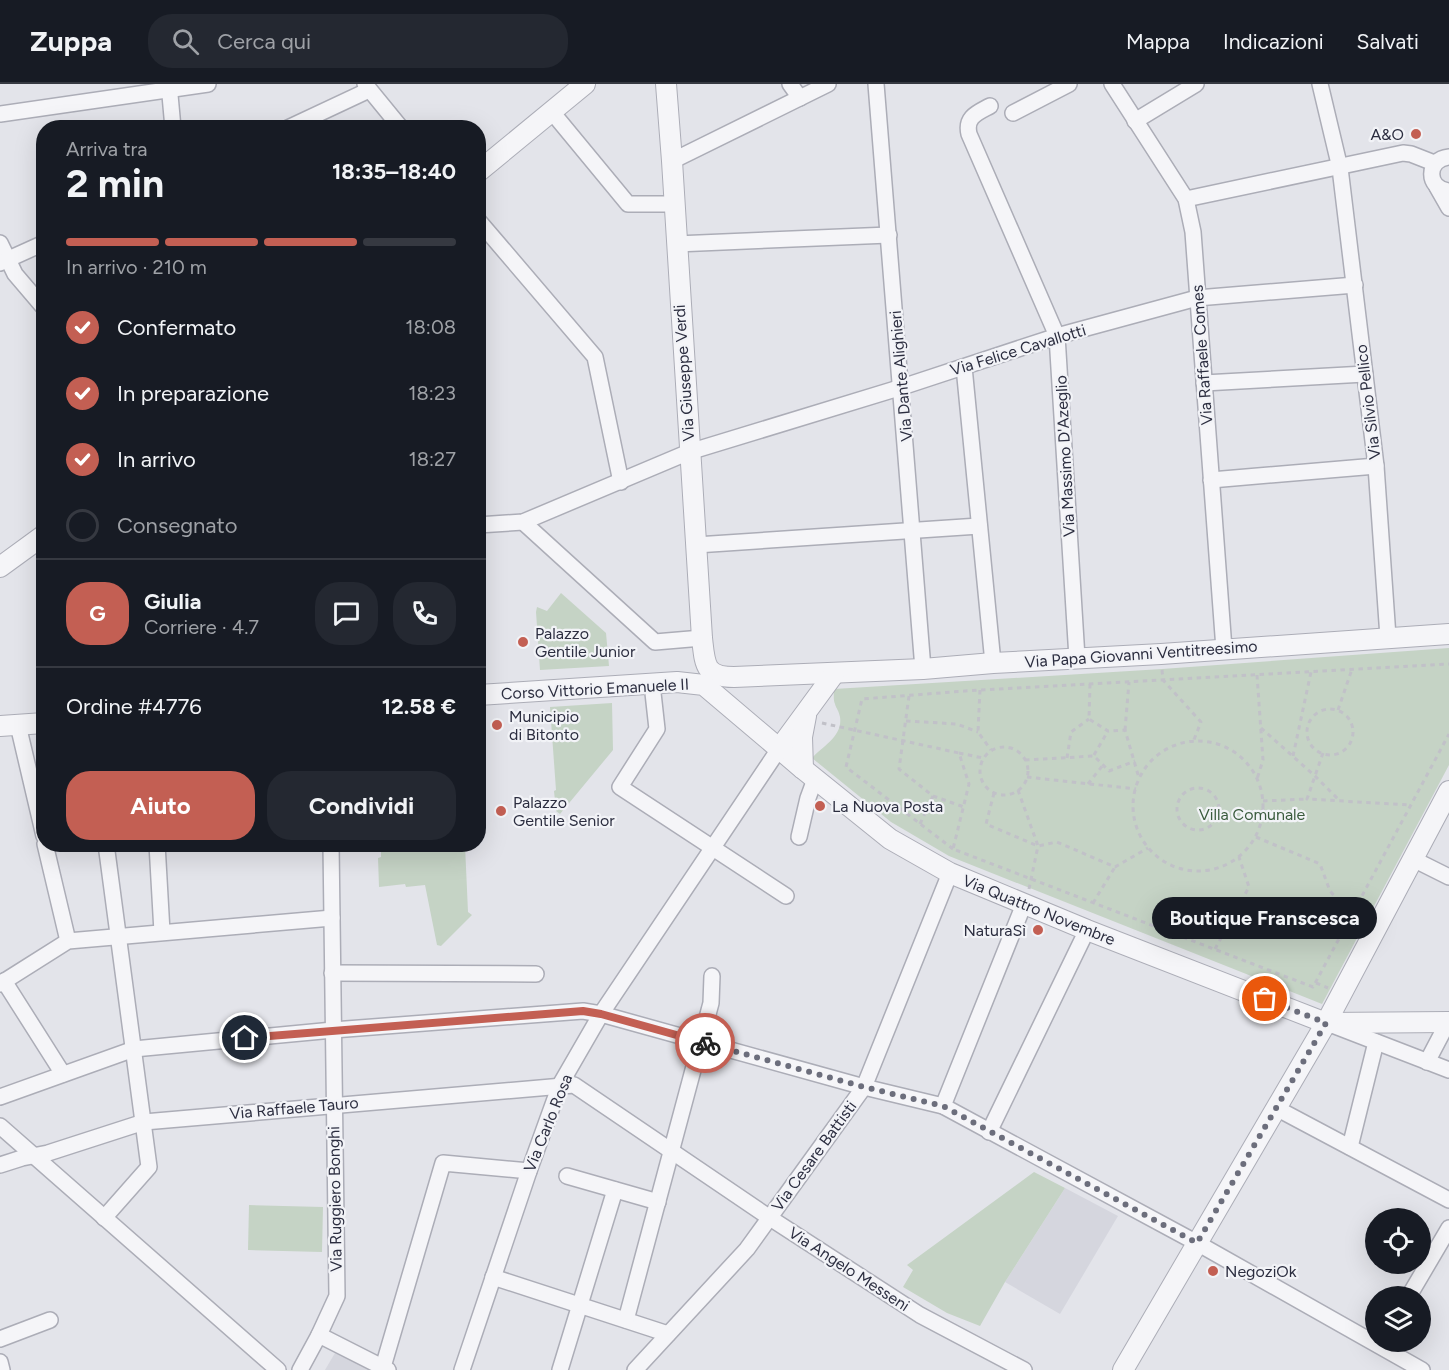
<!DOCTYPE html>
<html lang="it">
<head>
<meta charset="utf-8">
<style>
  body { margin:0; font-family:Figtree,sans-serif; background:#242831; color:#f1f3f6; height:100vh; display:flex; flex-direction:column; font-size:22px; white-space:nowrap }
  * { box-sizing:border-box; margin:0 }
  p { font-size:20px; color:#9ea1a6 }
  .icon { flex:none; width:33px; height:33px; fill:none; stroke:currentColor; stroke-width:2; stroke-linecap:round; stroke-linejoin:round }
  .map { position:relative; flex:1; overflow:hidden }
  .drawer { position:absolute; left:36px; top:36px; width:450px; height:732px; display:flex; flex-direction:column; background:#171b24; border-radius:24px; box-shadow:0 6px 24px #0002 }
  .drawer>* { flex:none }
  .tools { position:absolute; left:1365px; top:1124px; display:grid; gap:12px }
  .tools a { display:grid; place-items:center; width:66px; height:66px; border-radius:50%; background:#171b24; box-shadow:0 6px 24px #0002; font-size:30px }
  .pin { position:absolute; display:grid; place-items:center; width:51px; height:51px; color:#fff; margin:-26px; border:3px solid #fff; border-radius:50%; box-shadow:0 2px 6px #0007 }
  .courier { position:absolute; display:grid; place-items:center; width:60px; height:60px; margin:-30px; border:4px solid #c35f53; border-radius:50%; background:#fff; color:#222; box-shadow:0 2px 8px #0007 }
  .bubble { position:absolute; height:42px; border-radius:21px; background:#171b24; box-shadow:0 6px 24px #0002; font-size:20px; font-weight:700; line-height:42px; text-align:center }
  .headline em { font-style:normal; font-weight:700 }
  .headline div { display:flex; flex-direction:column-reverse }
  .headline { display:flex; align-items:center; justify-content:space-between; height:102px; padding:0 30px }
  h1 { font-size:39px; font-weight:700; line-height:45px }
  .bar { display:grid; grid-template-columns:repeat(4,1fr); gap:9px 6px; align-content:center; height:72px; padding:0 30px }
  .bar i { height:8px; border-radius:4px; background:#363941 }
  .bar .selected { background:#c35f53 }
  .bar p { grid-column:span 4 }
  .line { display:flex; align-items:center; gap:15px; padding:0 30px; border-top:2px solid #363941 }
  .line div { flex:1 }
  .round { display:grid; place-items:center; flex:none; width:63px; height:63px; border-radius:24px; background:#242831 }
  ol { padding:0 30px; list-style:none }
  li { display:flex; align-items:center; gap:18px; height:66px }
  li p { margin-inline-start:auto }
  li .icon { padding:6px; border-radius:50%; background:#c35f53; color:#fff; stroke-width:4 }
  li:last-child { color:#9ea1a6 }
  li i { width:33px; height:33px; border:3px solid #363941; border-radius:50% }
  .action { display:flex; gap:12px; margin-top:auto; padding:12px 30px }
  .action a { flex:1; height:69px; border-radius:24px; background:#c35f53; color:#fff; font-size:24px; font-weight:700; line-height:69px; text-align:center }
  .action a+a { background:#242831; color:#f1f3f6 }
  header { display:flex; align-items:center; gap:36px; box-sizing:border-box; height:84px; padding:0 30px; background:#171b24; border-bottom:2px solid #363941 }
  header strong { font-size:28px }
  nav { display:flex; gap:33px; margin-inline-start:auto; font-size:21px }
  .search { width:420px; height:54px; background:#242831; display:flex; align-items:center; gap:15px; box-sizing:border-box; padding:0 21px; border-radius:24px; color:#9ea1a6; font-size:22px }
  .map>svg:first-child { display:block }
  .built { fill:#d5d6de }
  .green { fill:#c5d3c5 }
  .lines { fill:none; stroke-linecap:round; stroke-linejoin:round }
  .minor-casing { stroke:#acadb7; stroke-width:18 }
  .tertiary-casing { stroke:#acadb7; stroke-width:22 }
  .path { stroke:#c1c1c8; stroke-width:3; stroke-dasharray:4.5 4.5; stroke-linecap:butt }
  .minor { stroke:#f5f5f8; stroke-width:15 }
  .tertiary { stroke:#f5f5f8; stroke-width:20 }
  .done { stroke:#6c6e7c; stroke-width:6; stroke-dasharray:0 10.8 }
  .route { stroke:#c35f53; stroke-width:8 }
  .poi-dot { fill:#c35f53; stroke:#f2f3f7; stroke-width:2 }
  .labels { text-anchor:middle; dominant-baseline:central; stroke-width:4.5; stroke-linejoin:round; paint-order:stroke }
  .poi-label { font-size:16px; fill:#2c2e40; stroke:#f2f3f7; text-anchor:start }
  .street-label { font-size:16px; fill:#2c2e40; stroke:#f2f3f7 }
  .park-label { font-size:16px; fill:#3a5b3d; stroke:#f2f3f7 }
</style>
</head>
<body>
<header>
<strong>Zuppa</strong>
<div class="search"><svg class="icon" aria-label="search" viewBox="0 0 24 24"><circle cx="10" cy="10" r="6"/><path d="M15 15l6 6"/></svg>Cerca qui</div>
<nav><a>Mappa</a><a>Indicazioni</a><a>Salvati</a></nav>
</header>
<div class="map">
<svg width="1449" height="1286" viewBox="0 0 1449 1286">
  <rect width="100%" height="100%" fill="#e3e4ea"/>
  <g class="built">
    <path d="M1065,1104L1118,1132L1060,1230L1005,1198Z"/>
    <path d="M335,1269L371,1286H325Z"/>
  </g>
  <g class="green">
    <path d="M561,509L606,549L609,582L540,586L536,528L537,523L547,527Z"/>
    <path d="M1449,564V681L1322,920L949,772L891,738L812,674C823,662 843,652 840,633C839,627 836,624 835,620C833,616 834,609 834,605L1162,585Z"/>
    <path d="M612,619L613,666L560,730L556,727L554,707L556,706L550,623Z"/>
    <path d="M381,761H465L468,828L472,831L441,862L437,861L425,801L406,803L405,800L379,803L378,774L381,773Z"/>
    <path d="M1034,1088L1065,1104L1005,1198L980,1242L947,1229L903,1203L913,1186L907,1181Z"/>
    <path d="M249,1121L323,1123L322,1168L248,1166Z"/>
  </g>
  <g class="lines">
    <g class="minor-casing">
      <g id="minor">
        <path d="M169,0L173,44"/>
        <path d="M365,0L401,44"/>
        <path d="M790,0L800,14"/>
        <path d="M876,0L923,585"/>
        <path d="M1112,0L1186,115L1193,148L1224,565"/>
        <path d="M1320,0L1340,84L1376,382L1388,553"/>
        <path d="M990,22C977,29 965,33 969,50L1057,252L1077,574"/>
        <path d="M552,28L628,120H674"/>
        <path d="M1013,29L1069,0"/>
        <path d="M0,30L208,0"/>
        <path d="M1135,37L1196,0"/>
        <path d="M288,44L369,6"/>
        <path d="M1449,73C1426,75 1426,105 1449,107"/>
        <path d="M672,77L828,0"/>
        <path d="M1437,103L1449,124"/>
        <path d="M1186,115L1403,69L1411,70L1434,79"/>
        <path d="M478,136L595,273L621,398"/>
        <path d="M0,159L15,190L44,224"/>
        <path d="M676,160L889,151"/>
        <path d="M0,179L44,159"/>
        <path d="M964,283L993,579"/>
        <path d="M1204,299L1365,290"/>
        <path d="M1211,396L1376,382"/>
        <path d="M523,438L655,558L702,554"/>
        <path d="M478,441L523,438L689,368L902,303L1057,252L1197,214L1355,201"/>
        <path d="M696,461L979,442"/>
        <path d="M652,600L657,645L620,703L786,812"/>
        <path d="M18,641L44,752"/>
        <path d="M799,753L808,714L815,695"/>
        <path d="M45,760L68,857"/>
        <path d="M157,760L162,848"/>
        <path d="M1413,775L1449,793"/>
        <path d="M332,889L536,890"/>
        <path d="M4,897L63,990"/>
        <path d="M0,900L68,857L332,834"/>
        <path d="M1335,942L1449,986"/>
        <path d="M1427,978L1449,936"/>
        <path d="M0,1013L134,965L333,946L583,927L601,930L864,1003L943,1022L1197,1159L1422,1286"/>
        <path d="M943,1022L1024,820"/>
        <path d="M1276,1024L1449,1116"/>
        <path d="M0,1042L278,1286"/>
        <path d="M989,1048L1087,846"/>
        <path d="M1350,1063L1376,958"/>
        <path d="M0,1081L22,1074L48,1069L144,1038L574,1001L770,1134L920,1231L1024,1286"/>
        <path d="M567,1092L658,1118"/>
        <path d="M104,1134L149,1083L106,760"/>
        <path d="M493,1193L668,1250"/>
        <path d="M1409,1212L1449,1144"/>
        <path d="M626,1236L711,919L712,892"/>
        <path d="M319,1251L388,1286"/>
        <path d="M0,1255L50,1236"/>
        <path d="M0,1278L2,1286"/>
        <path d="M383,1283L443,1079L529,1087"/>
        <path d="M300,1286L319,1251L337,1212L331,760"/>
        <path d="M462,1286L529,1087L560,1001L601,930L779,665"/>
        <path d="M560,1286L615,1106"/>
        <path d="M635,1286L747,1165L864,1003L950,789"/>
      </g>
    </g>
    <g class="tertiary-casing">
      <g id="tertiary">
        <path d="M666,0L672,77L702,554C705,580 704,593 734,593L923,585L993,579L1161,570L1449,550"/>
        <path d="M478,88L585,0"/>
        <path d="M0,483L44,451"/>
        <path d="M478,611L677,598L704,601L803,685L890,755L950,789L1087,846L1326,939L1449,938"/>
        <path d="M0,642L44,639"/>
        <path d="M779,665L834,590"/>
        <path d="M803,685L802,653L806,632"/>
        <path d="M1123,1286L1326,939L1449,707"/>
      </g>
    </g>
    <g class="path">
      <path d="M1162,586L1163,596L1201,638L1193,658"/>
      <path d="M1257,591L1263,676L1257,695"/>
      <path d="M1090,600L1089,635L1108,647L1125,646L1139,694"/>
      <path d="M980,606L978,648L991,666"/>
      <path d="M909,612L899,685L933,712L964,723"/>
      <circle cx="1330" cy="648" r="23"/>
      <path d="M1338,626L1352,585"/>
      <path d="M906,637L957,640L978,648"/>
      <path d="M822,639L959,669L969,700L953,765L1313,903L1449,650"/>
      <path d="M1261,644L1315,692L1339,716"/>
      <path d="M1125,646L1129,598"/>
      <circle cx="1198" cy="722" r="65"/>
      <circle cx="1004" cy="687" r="24"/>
      <path d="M959,669L983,674"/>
      <path d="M1323,669L1307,715L1411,721"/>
      <path d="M1094,671L1108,647"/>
      <path d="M1293,672L1311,588"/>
      <path d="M1067,674L1071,648L1089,635"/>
      <path d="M1025,676L1094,672L1109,687L1135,677"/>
      <path d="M1027,693L1136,705"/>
      <path d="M1088,700L1103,681"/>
      <circle cx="1198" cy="725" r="21"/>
      <path d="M1018,706L1038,762L1029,805"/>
      <path d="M994,709L986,740L1038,762L1057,758L1115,783L1148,764"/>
      <path d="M1263,717L1307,715"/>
      <path d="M920,740L933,712"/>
      <path d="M1256,753L1320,780L1330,807L1352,831"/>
      <path d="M953,765L846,683L862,615L965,607L1449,580"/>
      <path d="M1093,819L1115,783"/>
      <path d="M1215,865L1249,803L1239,773"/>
      <path d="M1316,899L1328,904"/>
    </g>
    <use href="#minor" class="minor"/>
    <use href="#tertiary" class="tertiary"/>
  </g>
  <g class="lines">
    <path class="done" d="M705,959L864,1003L943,1022L1197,1159L1326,939L1265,915"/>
    <path class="route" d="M245,954L583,927L601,930L705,959"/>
  </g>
  <g class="poi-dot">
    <circle cx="1416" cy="50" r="6"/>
    <circle cx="523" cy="558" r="6"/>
    <circle cx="497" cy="641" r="6"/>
    <circle cx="820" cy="722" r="6"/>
    <circle cx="501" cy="727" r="6"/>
    <circle cx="1038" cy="846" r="6"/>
    <circle cx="1213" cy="1187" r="6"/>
  </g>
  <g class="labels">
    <g class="poi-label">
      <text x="1404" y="50" text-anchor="end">A&amp;O</text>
      <text x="535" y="549">Palazzo<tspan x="535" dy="18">Gentile Junior</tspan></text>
      <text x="509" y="632">Municipio<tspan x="509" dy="18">di Bitonto</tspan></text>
      <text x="513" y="718">Palazzo<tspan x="513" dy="18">Gentile Senior</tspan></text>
      <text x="832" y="722">La Nuova Posta</text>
      <text x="1026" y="846" text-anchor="end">NaturaSì</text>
      <text x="1225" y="1187">NegoziOk</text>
    </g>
    <g class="street-label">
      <text transform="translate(1018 266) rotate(-17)">Via Felice Cavallotti</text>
      <text transform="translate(1202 271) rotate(-94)">Via Raffaele Comes</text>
      <text transform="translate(684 289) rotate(-94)">Via Giuseppe Verdi</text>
      <text transform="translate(901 292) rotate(-95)">Via Dante Alighieri</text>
      <text transform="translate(1368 318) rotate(-97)">Via Silvio Pellico</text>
      <text transform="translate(1065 372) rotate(-93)">Via Massimo D'Azeglio</text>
      <text transform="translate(1141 570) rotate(-4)">Via Papa Giovanni Ventitreesimo</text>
      <text transform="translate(595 605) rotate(-3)">Corso Vittorio Emanuele II</text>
      <text transform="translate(1039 826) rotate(22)">Via Quattro Novembre</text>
      <text transform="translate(294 1024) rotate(-5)">Via Raffaele Tauro</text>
      <text transform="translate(548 1039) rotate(-68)">Via Carlo Rosa</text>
      <text transform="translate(814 1072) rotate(-54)">Via Cesare Battisti</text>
      <text transform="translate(335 1115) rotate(-91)">Via Ruggiero Bonghi</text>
      <text transform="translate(849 1185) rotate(33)">Via Angelo Messeni</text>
    </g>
    <g class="park-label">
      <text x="1252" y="730">Villa Comunale</text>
    </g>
  </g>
</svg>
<div class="tools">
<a><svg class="icon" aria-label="locate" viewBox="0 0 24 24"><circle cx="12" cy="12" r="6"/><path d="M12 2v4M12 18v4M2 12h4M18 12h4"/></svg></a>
<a><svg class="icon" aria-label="layers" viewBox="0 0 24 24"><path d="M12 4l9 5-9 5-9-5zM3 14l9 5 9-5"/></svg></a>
</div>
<div class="pin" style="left:1265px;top:915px;background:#ea580c"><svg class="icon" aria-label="bag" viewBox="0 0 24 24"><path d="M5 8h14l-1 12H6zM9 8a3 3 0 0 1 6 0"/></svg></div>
<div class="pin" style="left:245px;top:954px;background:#1f2937"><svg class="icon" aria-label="home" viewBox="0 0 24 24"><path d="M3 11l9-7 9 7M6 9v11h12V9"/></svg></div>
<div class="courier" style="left:705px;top:959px"><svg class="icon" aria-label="bike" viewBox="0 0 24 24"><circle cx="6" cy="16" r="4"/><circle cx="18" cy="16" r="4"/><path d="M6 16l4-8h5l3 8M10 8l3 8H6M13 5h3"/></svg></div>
<div class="bubble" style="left:1152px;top:813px;width:225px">Boutique Franscesca</div>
<section class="drawer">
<div class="headline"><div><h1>2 min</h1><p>Arriva tra</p></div><em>18:35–18:40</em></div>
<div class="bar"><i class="selected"></i><i class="selected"></i><i class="selected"></i><i></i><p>In arrivo · 210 m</p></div>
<ol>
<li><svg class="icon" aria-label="check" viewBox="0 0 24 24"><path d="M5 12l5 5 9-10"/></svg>Confermato<p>18:08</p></li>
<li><svg class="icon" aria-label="check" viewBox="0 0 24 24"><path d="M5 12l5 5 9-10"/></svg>In preparazione<p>18:23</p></li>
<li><svg class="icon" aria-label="check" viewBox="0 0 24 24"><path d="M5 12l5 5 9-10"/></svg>In arrivo<p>18:27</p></li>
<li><i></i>Consegnato</li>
</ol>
<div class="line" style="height:108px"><b class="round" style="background:#c35f53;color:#fff">G</b><div><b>Giulia</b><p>Corriere · 4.7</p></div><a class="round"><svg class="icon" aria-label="chat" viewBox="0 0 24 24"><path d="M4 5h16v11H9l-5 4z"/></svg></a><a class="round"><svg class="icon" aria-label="phone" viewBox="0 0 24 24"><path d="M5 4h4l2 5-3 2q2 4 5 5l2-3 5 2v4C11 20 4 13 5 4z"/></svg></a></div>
<div class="line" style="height:78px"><div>Ordine #4776</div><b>12.58 €</b></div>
<div class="action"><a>Aiuto</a><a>Condividi</a></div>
</section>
</div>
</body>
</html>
